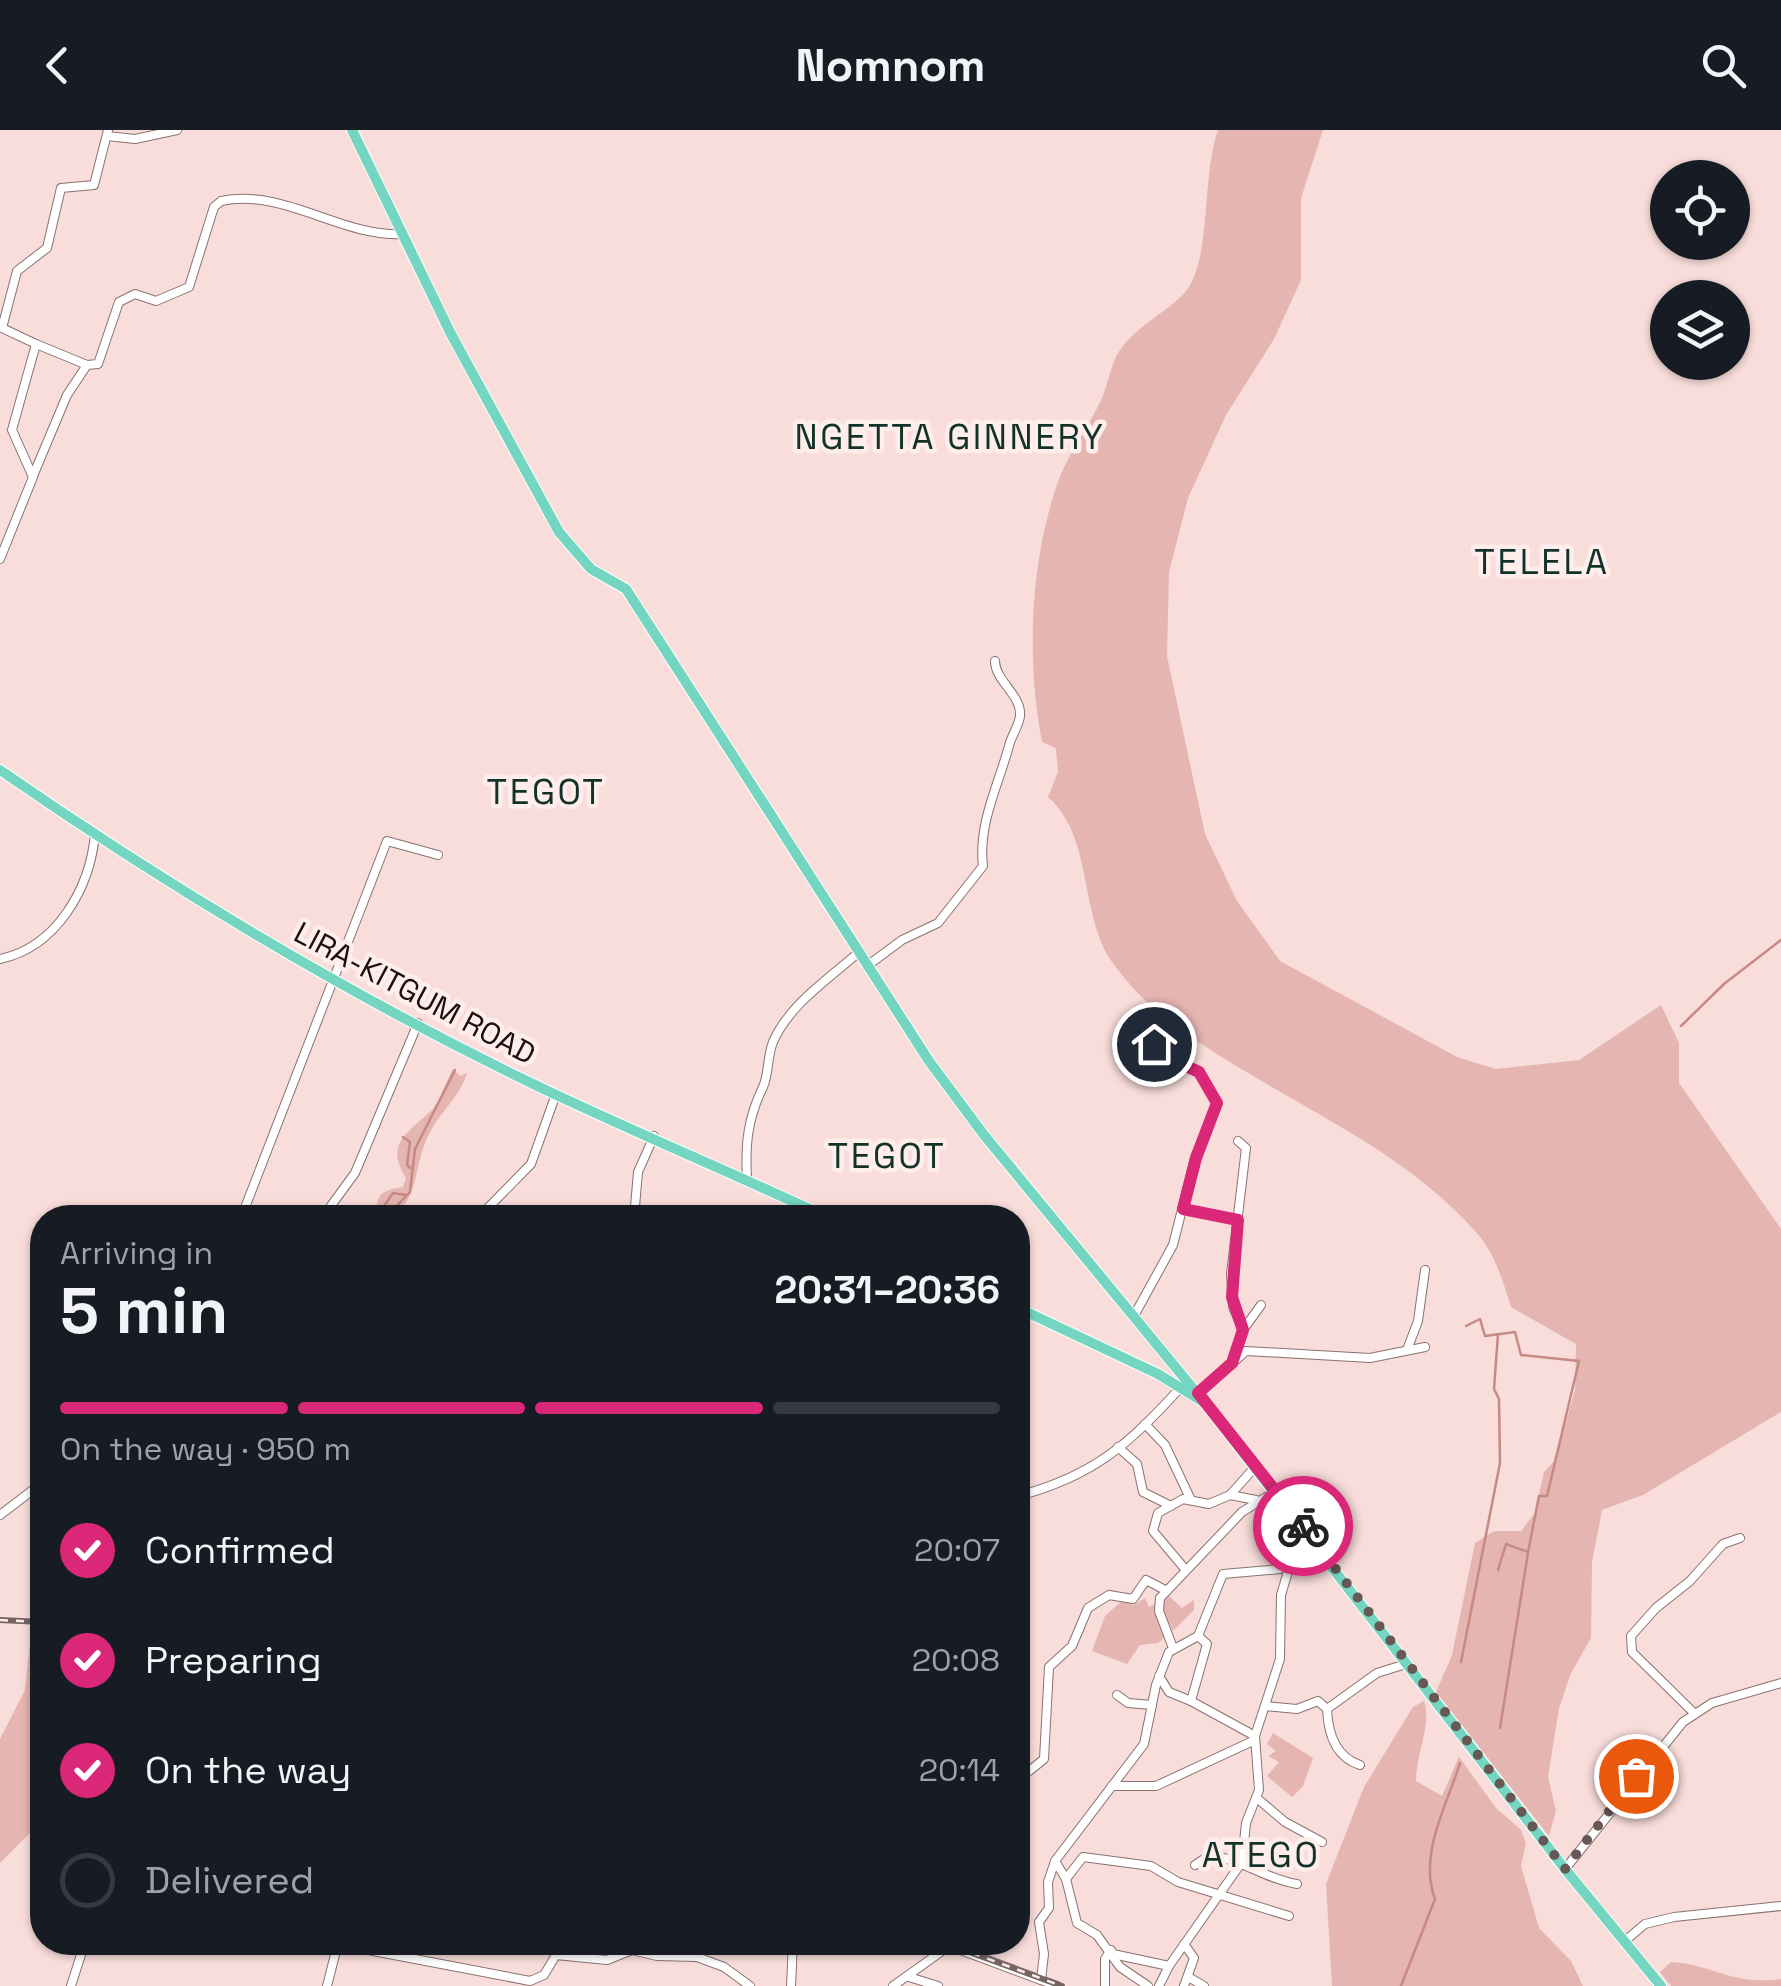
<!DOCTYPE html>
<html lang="en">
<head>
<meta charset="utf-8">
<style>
  body { margin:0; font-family:"Space Grotesk",sans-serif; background:#242831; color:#f1f3f6; height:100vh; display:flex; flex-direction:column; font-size:38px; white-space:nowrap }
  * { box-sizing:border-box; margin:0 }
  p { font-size:32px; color:#9ea1a6 }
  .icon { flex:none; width:55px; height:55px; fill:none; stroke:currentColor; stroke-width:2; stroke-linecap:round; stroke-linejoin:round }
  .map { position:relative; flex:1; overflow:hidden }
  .panel { position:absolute; left:30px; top:1075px; width:1000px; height:750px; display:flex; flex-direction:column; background:#171b24; border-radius:40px; box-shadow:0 2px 8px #0004 }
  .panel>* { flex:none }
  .buttons { position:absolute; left:1650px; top:30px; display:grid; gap:20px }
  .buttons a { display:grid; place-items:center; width:100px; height:100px; border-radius:50%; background:#171b24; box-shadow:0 2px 8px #0004; font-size:50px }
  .pin { position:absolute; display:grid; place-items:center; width:85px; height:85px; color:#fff; margin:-42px; border:5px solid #fff; border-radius:50%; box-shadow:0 2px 10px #0007 }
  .courier { position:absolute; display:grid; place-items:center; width:100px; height:100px; margin:-50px; border:8px solid #db2777; border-radius:50%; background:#fff; color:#222; box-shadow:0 2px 12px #0007 }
  .head em { font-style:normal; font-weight:700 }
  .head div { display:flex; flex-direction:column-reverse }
  .head { display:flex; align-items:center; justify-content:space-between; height:170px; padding:0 30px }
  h1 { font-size:65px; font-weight:700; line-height:75px }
  .bar { display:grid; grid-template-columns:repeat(4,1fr); gap:15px 10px; align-content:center; height:120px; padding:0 30px }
  .bar i { height:12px; border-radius:8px; background:#363941 }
  .bar .current { background:#db2777 }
  .bar p { grid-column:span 4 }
  ol { padding:0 30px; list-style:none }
  li { display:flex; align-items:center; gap:30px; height:110px }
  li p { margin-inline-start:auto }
  li .icon { padding:10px; border-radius:50%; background:#db2777; color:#fff; stroke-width:4 }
  li:last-child { color:#9ea1a6 }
  li i { width:55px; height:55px; border:5px solid #363941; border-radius:50% }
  header { display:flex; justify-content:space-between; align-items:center; height:130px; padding:0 30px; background:#171b24; font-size:45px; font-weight:700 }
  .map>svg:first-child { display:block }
  .green { fill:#e5b5b1 }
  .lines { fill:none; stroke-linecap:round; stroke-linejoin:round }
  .stream { stroke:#c78984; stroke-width:2.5 }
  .minor-casing { stroke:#89726f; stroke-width:10 }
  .major-casing { stroke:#fff; stroke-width:12 }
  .minor { stroke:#fff; stroke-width:8 }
  .major { stroke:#74d6c1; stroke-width:10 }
  .rail-casing { stroke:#746462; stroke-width:6 }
  .rail { stroke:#feedeb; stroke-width:2.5; stroke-dasharray:8; stroke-linecap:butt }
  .done { stroke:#675856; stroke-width:10; stroke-dasharray:0 18 }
  .route { stroke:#db2777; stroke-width:12 }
  .labels { text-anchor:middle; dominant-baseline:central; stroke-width:9; stroke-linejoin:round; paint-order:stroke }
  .street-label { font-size:30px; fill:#19100f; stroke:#feedeb }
  .quarter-label { font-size:35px; letter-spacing:2.5px; fill:#123129; stroke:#feedeb }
</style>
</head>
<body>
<header><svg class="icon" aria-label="back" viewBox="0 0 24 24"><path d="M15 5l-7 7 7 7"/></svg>Nomnom<svg class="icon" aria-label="search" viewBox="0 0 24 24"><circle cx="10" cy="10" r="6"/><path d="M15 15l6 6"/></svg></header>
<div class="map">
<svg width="1781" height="1856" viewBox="0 0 1781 1856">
  <rect width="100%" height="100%" fill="#f8ddda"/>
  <g class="green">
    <path d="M1218,0H1323L1301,68V150L1274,209L1226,285L1188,368L1169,442L1167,526L1205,704L1237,771L1280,831L1457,927L1496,939L1579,930L1661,875L1679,913V953L1781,1099V1282L1643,1365L1602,1380L1592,1432L1591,1508L1571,1543L1559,1578L1548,1647L1556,1681L1549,1706L1436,1562L1452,1525L1475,1413L1494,1401H1521L1535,1383L1544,1342L1555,1330L1575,1260L1576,1214L1511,1177C1503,1151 1495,1123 1476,1102C1387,1001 1250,961 1150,875C1137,863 1120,844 1110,829C1079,779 1093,707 1048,667L1058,642L1056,618L1042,612C1026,529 1030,429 1059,349C1070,321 1090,295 1102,268C1108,254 1110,238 1117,225C1134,195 1175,179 1189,157C1211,121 1202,45 1218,0Z"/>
    <path d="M453,939L460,946L467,943C459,968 439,983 428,1006C414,1035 420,1063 394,1087H372C383,1070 370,1062 403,1057L406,1048C385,1014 407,1003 430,982C440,973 446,951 453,939Z"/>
    <path d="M1169,1466L1182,1478L1194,1470V1480L1173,1501L1168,1491L1169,1504L1158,1513L1140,1515L1127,1534L1092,1521L1105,1486L1124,1469L1134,1475L1145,1468L1149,1477Z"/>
    <path d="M42,1510V1691L0,1733V1609L25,1560L30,1514Z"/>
    <path d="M1424,1571C1432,1594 1416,1624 1416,1651L1442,1666L1459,1627L1496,1678L1521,1700L1526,1713L1521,1736L1539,1798L1571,1831L1583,1856H1332L1326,1754L1364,1657L1413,1577Z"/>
    <path d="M1273,1603L1313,1628L1303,1656L1292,1667L1267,1646L1279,1632L1268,1626L1276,1621L1267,1614Z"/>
    <path d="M1671,1832C1712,1834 1732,1856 1781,1849V1856H1671L1660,1842Z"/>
  </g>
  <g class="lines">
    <g class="stream">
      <path d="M1681,896L1724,854L1781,810"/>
      <path d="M403,1007L410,1012L407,1035L410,1038"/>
      <path d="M376,1088L393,1063L406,1065"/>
      <path d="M385,1088L410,1062L415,1019L455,940"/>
      <path d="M1466,1196L1480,1189L1485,1206L1515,1202L1521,1225L1579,1231L1547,1366H1539L1528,1422L1506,1414L1498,1440"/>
      <path d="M1461,1532L1500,1333L1499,1269L1494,1259L1498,1204"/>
      <path d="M1500,1598L1528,1423"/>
      <path d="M1401,1856L1435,1769C1418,1725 1447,1675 1460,1633"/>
    </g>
    <g class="minor-casing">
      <g id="minor">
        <path d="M107,6L135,9L177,0"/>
        <path d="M0,197L36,214L12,300L33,347L0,429"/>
        <path d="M2,198L17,141L47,118L61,58L94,55L108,0"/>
        <path d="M36,214L87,235L98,234L119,172L135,164L156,171L189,157L214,77L221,71C285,58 340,107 403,104"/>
        <path d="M33,346L67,265L87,235"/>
        <path d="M0,829C57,817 90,758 95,704"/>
        <path d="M867,836L902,810L938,793L983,736C978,694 998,656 1009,616C1011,606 1019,596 1020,586C1022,565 995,551 995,531"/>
        <path d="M1238,1011L1246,1018L1231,1144L1233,1177L1243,1200"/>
        <path d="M747,1048C745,1013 748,988 763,957C769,944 767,927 773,912C789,875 828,849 858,823"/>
        <path d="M1183,1079L1238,1090"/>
        <path d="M241,1088L387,711L438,725"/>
        <path d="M322,1088L355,1043L418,893"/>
        <path d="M478,1088L531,1034L556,964"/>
        <path d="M634,1088L638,1042L654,1006"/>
        <path d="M1135,1184L1173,1115L1195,1028L1217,973L1199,941L1161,925L1147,903"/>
        <path d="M1407,1220L1418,1191L1425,1140"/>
        <path d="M1233,1229L1243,1200L1261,1175"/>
        <path d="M1199,1263L1246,1221L1370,1228L1425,1217"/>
        <path d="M1145,1294L1165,1315L1190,1368"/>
        <path d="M1118,1317L1137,1334L1143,1362L1171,1376"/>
        <path d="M1230,1365L1255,1337"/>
        <path d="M1018,1366C1094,1346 1129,1314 1181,1257"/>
        <path d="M0,1385L42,1353"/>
        <path d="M1185,1439L1153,1401L1158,1383L1183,1369L1209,1374L1230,1365L1256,1370"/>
        <path d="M1198,1506L1207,1514L1191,1571L1255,1606"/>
        <path d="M1173,1518L1159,1481L1160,1468L1242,1382L1276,1361"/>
        <path d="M1159,1546L1169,1562L1191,1571"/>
        <path d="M1117,1565L1128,1573L1152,1575"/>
        <path d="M1265,1576L1297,1579L1318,1571L1327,1579C1328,1603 1335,1627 1360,1635"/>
        <path d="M1327,1579L1377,1543L1406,1534"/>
        <path d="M1694,1583L1632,1522L1631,1506L1656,1478L1690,1451L1723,1414L1740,1408"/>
        <path d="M1018,1650L1044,1629L1049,1537L1072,1516L1088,1478L1109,1465L1133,1469L1146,1450L1167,1461"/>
        <path d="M1112,1656H1156L1255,1610"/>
        <path d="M1258,1669L1285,1692L1322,1712"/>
        <path d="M1055,1731L1066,1749L1077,1793L1097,1805L1120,1837L1148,1856"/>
        <path d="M1195,1735L1210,1725C1242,1729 1265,1749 1297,1754"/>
        <path d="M1565,1739L1683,1592L1712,1573L1781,1553"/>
        <path d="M1066,1749L1083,1727L1151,1736L1178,1752L1289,1786"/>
        <path d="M1626,1810L1645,1794L1674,1787L1781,1776"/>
        <path d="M326,1812L530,1851L544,1845L556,1825L607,1830L632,1820L657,1826L697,1827L724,1837L750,1856"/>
        <path d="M939,1812L1057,1856"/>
        <path d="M1184,1814L1194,1828L1184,1856"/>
        <path d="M1113,1824L1169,1836L1242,1732L1246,1693L1259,1660L1255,1606L1280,1529L1281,1465L1292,1428"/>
        <path d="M909,1847L938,1856"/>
        <path d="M1190,1848L1204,1856"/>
        <path d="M1041,1850L1044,1824L1039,1792L1049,1778L1048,1752L1055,1731L1144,1614L1156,1555L1169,1522L1198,1506L1223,1444L1280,1439L1312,1407"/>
        <path d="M71,1856L85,1812"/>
        <path d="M327,1856L338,1813"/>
        <path d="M791,1856L793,1812"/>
        <path d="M893,1856L949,1816"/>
        <path d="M1105,1856V1829L1111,1820"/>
        <path d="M1159,1856L1169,1836"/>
      </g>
    </g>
    <g class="major-casing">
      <g id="major">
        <path d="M352,0L451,204L559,402L591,439L626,459L929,931L984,1005L1205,1273"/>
        <path d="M0,640C169,757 345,863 531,953C629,1000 730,1042 829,1088"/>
        <path d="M1018,1178L1158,1244L1205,1273L1565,1739L1661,1856"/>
      </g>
    </g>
    <use href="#minor" class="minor"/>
    <use href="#major" class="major"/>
    <g class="rail-casing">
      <g id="rail">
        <path d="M0,1490L42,1492"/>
        <path d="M942,1812L1062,1856"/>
      </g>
    </g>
    <use href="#rail" class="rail"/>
  </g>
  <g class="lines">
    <path class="done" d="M1303,1396L1565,1739L1636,1646"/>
    <path class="route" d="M1154,914L1162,925L1199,942L1217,973L1196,1028L1183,1079L1238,1090L1232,1167L1243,1200L1232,1233L1198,1263L1303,1396"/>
  </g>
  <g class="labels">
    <g class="street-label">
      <text transform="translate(415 863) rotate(28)">LIRA-KITGUM ROAD</text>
    </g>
    <g class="quarter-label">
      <text x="950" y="307">NGETTA GINNERY</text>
      <text x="1542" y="432">TELELA</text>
      <text x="546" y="662">TEGOT</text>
      <text x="887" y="1026">TEGOT</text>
      <text x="1261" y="1725">ATEGO</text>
    </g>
  </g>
</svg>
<div class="buttons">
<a><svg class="icon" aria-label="locate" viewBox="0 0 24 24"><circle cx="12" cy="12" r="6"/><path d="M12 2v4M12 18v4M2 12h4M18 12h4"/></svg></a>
<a><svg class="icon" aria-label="layers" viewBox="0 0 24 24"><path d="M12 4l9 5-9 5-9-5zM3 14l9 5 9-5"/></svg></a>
</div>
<div class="pin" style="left:1636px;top:1646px;background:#ea580c"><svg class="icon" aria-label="bag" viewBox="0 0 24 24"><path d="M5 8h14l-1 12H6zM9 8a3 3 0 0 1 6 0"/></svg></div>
<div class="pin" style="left:1154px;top:914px;background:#1f2937"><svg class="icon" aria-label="home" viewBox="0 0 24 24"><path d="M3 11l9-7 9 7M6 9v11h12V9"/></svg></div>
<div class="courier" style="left:1303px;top:1396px"><svg class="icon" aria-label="bike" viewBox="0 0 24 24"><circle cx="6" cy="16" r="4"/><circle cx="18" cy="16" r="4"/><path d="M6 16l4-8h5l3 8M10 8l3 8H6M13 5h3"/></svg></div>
<section class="panel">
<div class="head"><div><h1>5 min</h1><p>Arriving in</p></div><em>20:31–20:36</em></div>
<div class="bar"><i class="current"></i><i class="current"></i><i class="current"></i><i></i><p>On the way · 950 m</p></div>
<ol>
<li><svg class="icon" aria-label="check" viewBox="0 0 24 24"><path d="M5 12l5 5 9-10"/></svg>Confirmed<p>20:07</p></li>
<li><svg class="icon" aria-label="check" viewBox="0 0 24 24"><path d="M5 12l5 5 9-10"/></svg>Preparing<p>20:08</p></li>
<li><svg class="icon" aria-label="check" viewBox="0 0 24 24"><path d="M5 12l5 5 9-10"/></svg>On the way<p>20:14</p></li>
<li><i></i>Delivered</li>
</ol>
</section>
</div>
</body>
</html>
